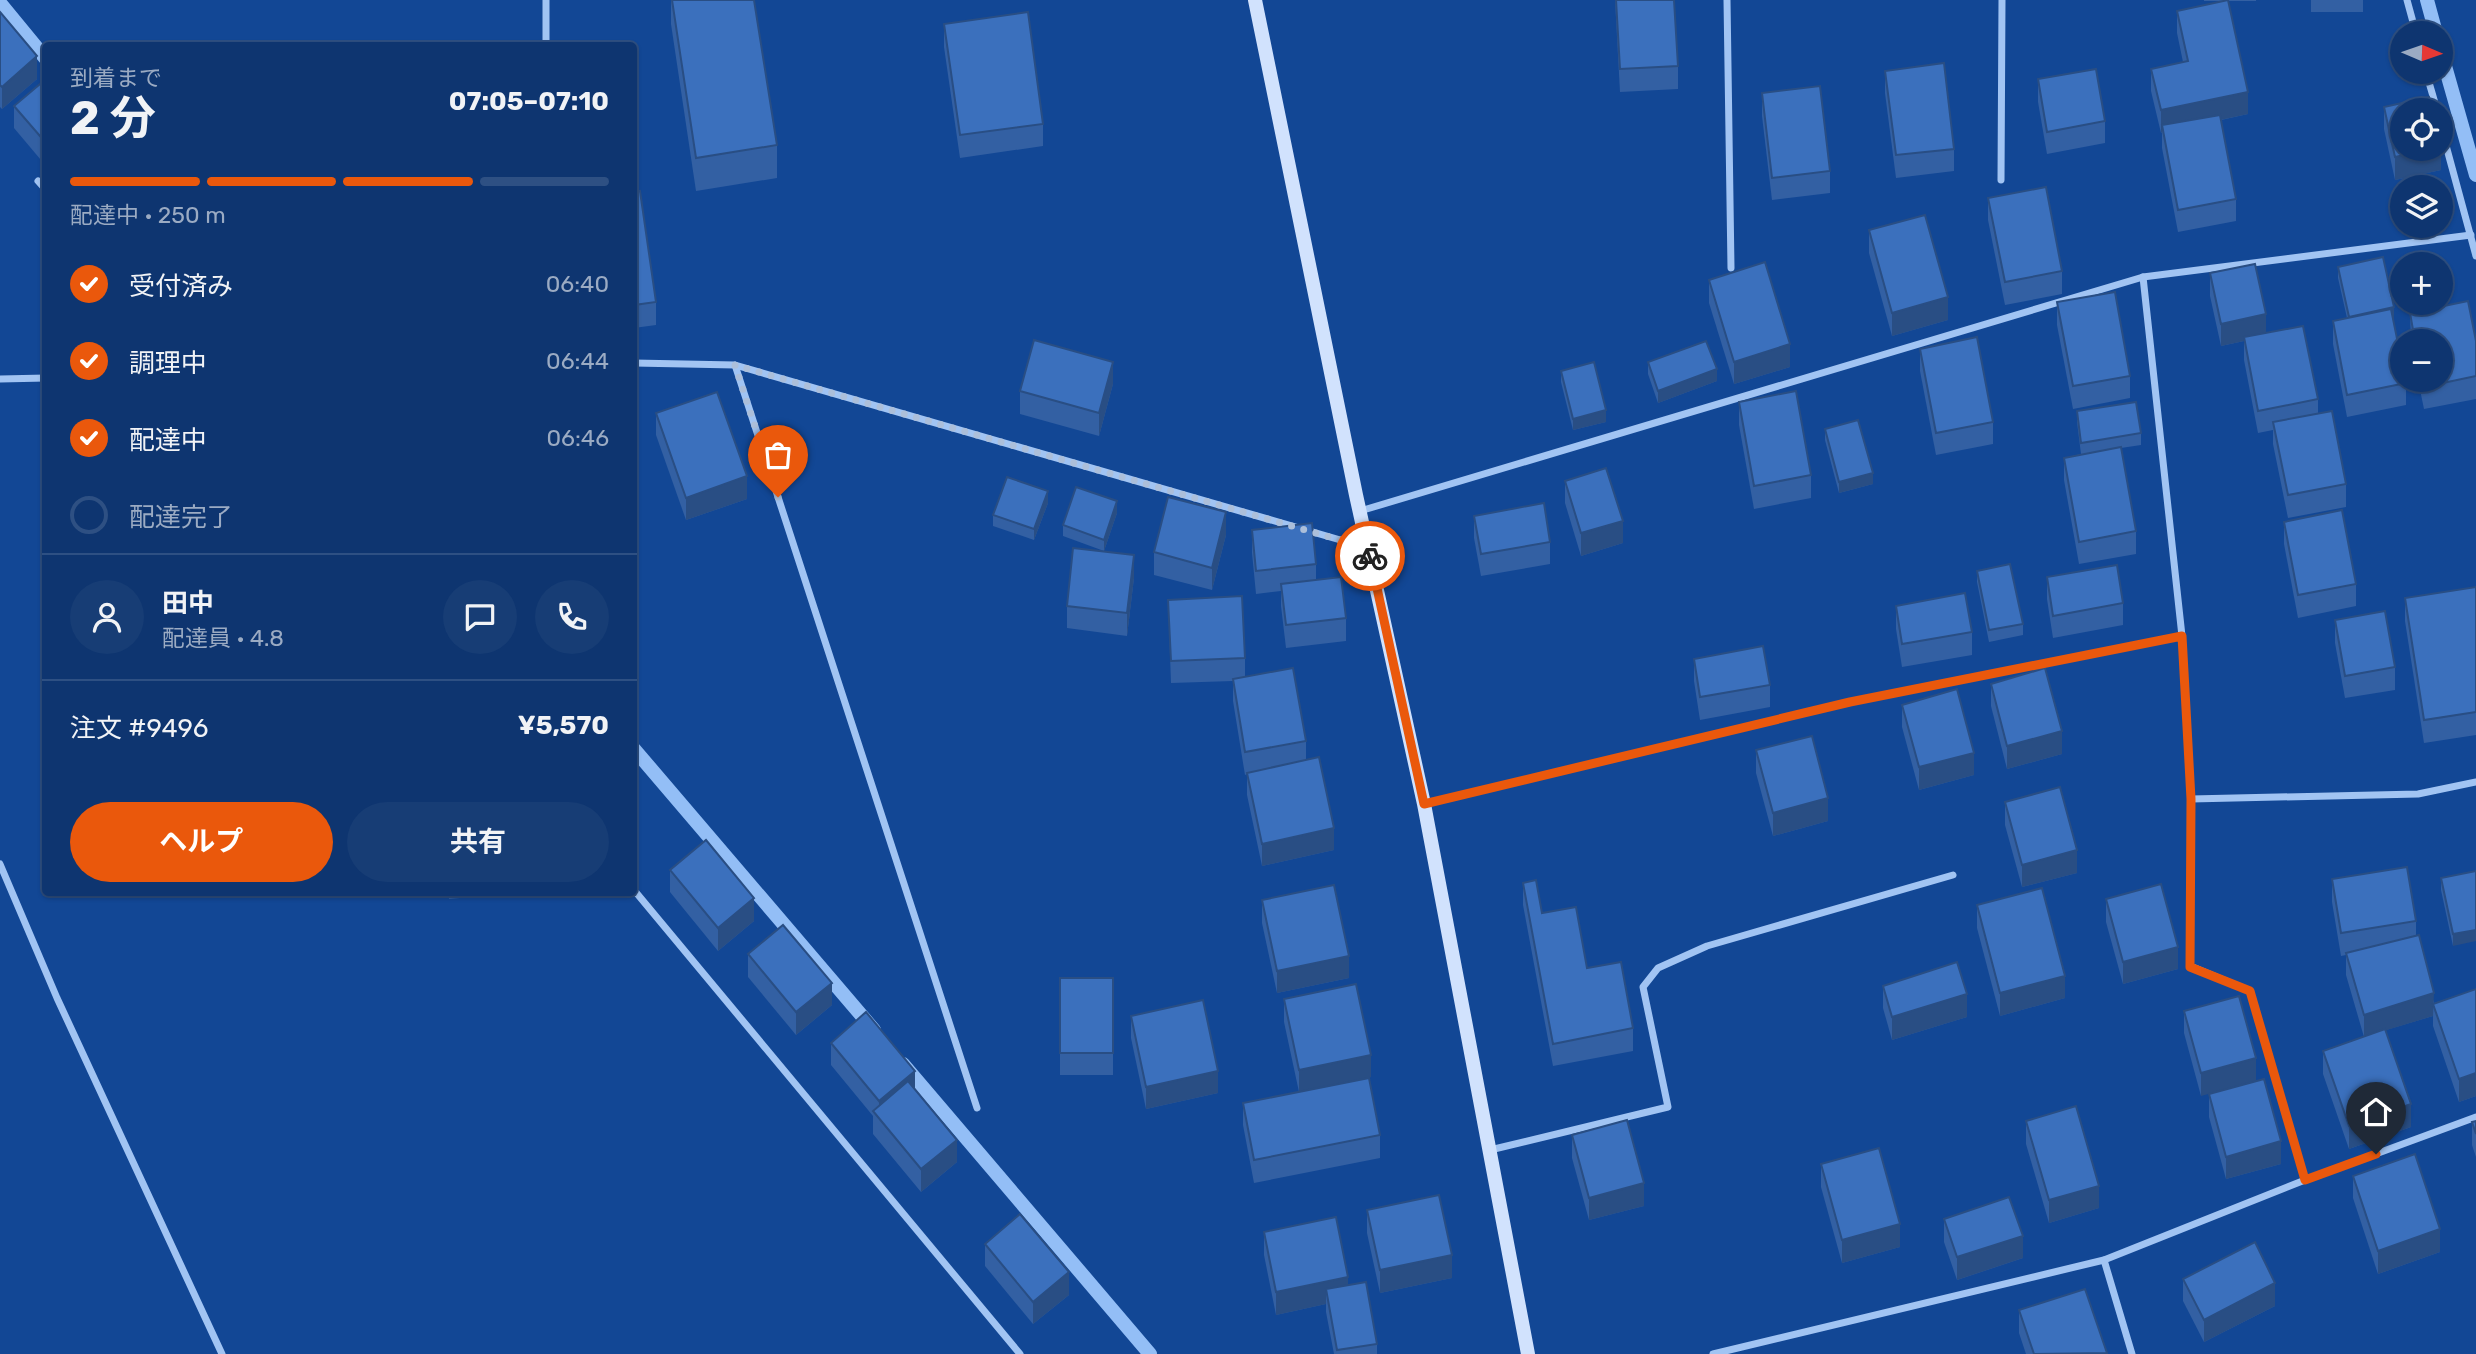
<!DOCTYPE html>
<html lang="ja">
<head>
<meta charset="utf-8">
<style>
  body { margin:0; font-family:Rubik,"Noto Sans JP",sans-serif; background:#173d75; color:#f1f3f6; height:100vh; display:flex; flex-direction:column; font-size:26px; white-space:nowrap }
  * { box-sizing:border-box; margin:0 }
  p { font-size:23px; color:#9babc3 }
  .icon { flex:none; width:38px; height:38px; fill:none; stroke:currentColor; stroke-width:2; stroke-linecap:round; stroke-linejoin:round }
  .map { position:relative; flex:1; overflow:hidden }
  .sheet { position:absolute; left:42px; top:42px; width:595px; height:854px; display:flex; flex-direction:column; background:#0e3570; border-radius:7px; box-shadow:0 2px 5px #0004,0 0 0 2px #2e5083 }
  .sheet>* { flex:none }
  .needle { width:46px; rotate:92deg }
  .controls { position:absolute; left:2390px; top:21px; display:grid; gap:14px }
  .controls a { display:grid; place-items:center; width:63px; height:63px; border-radius:50%; background:#0e3570; box-shadow:0 2px 5px #0004,0 0 0 2px #2e5083; font-size:35px }
  .pin { position:absolute; display:grid; place-items:center; width:60px; height:60px; color:#fff; margin:-72px -30px; border-radius:50% 50% 50% 0; rotate:-45deg; box-shadow:0 0 7px #0007 }
  .pin .icon { rotate:45deg }
  .courier { position:absolute; display:grid; place-items:center; width:70px; height:70px; margin:-35px; border:5px solid #ea580c; border-radius:50%; background:#fff; color:#222; box-shadow:0 2px 9px #0007 }
  .head em { font-style:normal; font-weight:700 }
  .head div { display:flex; flex-direction:column-reverse }
  .head { display:flex; align-items:center; justify-content:space-between; height:119px; padding:0 28px }
  h1 { font-size:46px; font-weight:700; line-height:52px }
  .bar { display:grid; grid-template-columns:repeat(4,1fr); gap:10px 7px; align-content:center; height:84px; padding:0 28px }
  .bar i { height:9px; border-radius:5px; background:#2e5083 }
  .bar .current { background:#ea580c }
  .bar p { grid-column:span 4 }
  .line { display:flex; align-items:center; gap:18px; padding:0 28px; border-top:2px solid #2e5083 }
  .line div { flex:1 }
  .round { display:grid; place-items:center; flex:none; width:74px; height:74px; border-radius:37px; background:#173d75 }
  ol { padding:0 28px; list-style:none }
  li { display:flex; align-items:center; gap:21px; height:77px }
  li p { margin-inline-start:auto }
  li .icon { padding:7px; border-radius:50%; background:#ea580c; color:#fff; stroke-width:4 }
  li:last-child { color:#9babc3 }
  li i { width:38px; height:38px; border:4px solid #2e5083; border-radius:50% }
  .action { display:flex; gap:14px; margin-top:auto; padding:14px 28px }
  .action a { flex:1; height:80px; border-radius:42px; background:#ea580c; color:#fff; font-size:28px; font-weight:700; line-height:80px; text-align:center }
  .action a+a { background:#173d75; color:#f1f3f6 }
  .map>svg:first-child { display:block }
  .lines { fill:none; stroke-linecap:round; stroke-linejoin:round }
  .stream { stroke:#93bef6; stroke-width:14 }
  .street { stroke:#a1c4f3; stroke-width:7 }
  .secondary { stroke:#d1e2fd; stroke-width:14 }
  .wall { fill:#3360a3 }
  .shaded-wall { fill:#294e84 }
  .building { fill:#3b70bd; stroke:#294e84; stroke-width:2 }
  .done { stroke:#acbfda; stroke-width:7; stroke-dasharray:0 12.6 }
  .route { stroke:#ea580c; stroke-width:9 }
</style>
</head>
<body>
<div class="map">
<svg width="2476" height="1354" viewBox="0 0 2476 1354">
  <rect width="100%" height="100%" fill="#124795"/>
  <g class="lines">
    <g class="stream">
      <path d="M2427,0L2436,33"/>
      <path d="M0,3L46,59"/>
      <path d="M2441,52L2476,175"/>
      <path d="M634,749L874,1030"/>
      <path d="M903,1064L1150,1354"/>
    </g>
    <g class="street">
      <path d="M546,0V46"/>
      <path d="M1727,0L1731,268"/>
      <path d="M2407,0L2416,33"/>
      <path d="M2426,72L2437,110"/>
      <path d="M2441,127L2476,256"/>
      <path d="M2001,180L2002,0"/>
      <path d="M38,181L46,190"/>
      <path d="M2143,277L2182,636L2191,799L2190,966L2250,991L2305,1180"/>
      <path d="M634,363L735,365L1368,548"/>
      <path d="M735,365L977,1108"/>
      <path d="M0,379L46,378"/>
      <path d="M1360,511L2143,277L2471,235"/>
      <path d="M2191,799L2418,794L2476,782"/>
      <path d="M1425,804L1850,702L2182,636"/>
      <path d="M0,864L57,998L222,1354"/>
      <path d="M634,890L1020,1354"/>
      <path d="M1490,1150L1668,1107L1643,987L1658,968L1707,946L1953,875"/>
      <path d="M2104,1260L2132,1354"/>
      <path d="M1713,1354L2104,1260L2305,1180L2476,1117"/>
    </g>
    <path class="secondary" d="M1255,0L1356,495L1424,804L1528,1354"/>
  </g>
  <g class="wall">
    <path d="M671,0H754L777,145V178L696,191L671,24Z"/>
    <path d="M1615,0H1674L1678,66V89L1620,92Z"/>
    <path d="M2204,0H2256V1H2228L2248,114L2221,120L2236,199V221L2178,232L2162,148V132L2161,133L2151,91V69L2183,62L2177,33V11L2222,1H2204Z"/>
    <rect x="2311" y="0" width="52" height="12"/>
    <path d="M0,12L37,79L2,109L0,107Z"/>
    <path d="M944,24L1043,124V146L960,158L944,47Z"/>
    <path d="M1885,71L1954,149V171L1896,178L1885,93Z"/>
    <path d="M46,79V166L14,128V106Z"/>
    <path d="M2038,79L2105,121V143L2047,154L2038,102Z"/>
    <path d="M1762,93L1830,171V193L1772,200L1762,116Z"/>
    <path d="M2384,107L2441,149V170L2395,180L2384,129Z"/>
    <path d="M634,192L656,302V325L634,328Z"/>
    <path d="M1988,198L2062,271V294L2005,305L1988,220Z"/>
    <path d="M1869,230L1948,320L1892,336L1869,253Z"/>
    <path d="M2338,267L2394,318H2393L2406,383V405L2347,417L2333,344V321L2347,318L2338,278Z"/>
    <path d="M2210,273L2266,333L2318,399V413L2346,484V507L2288,518L2273,444V430L2258,433L2244,360V341L2221,346L2210,296Z"/>
    <path d="M1709,280L1790,367L1734,384L1709,303Z"/>
    <path d="M2057,302L2130,376V398L2073,409L2057,325Z"/>
    <path d="M2410,313L2476,341V399L2424,409L2418,380H2441V341H2411Z"/>
    <path d="M1920,349L1993,422V444L1936,455L1920,371Z"/>
    <path d="M1648,362L1717,381L1658,403L1648,374Z"/>
    <path d="M1561,371L1606,422L1573,430L1561,382Z"/>
    <path d="M1113,384L1099,436L1020,414V391Z"/>
    <path d="M1739,402L1811,475V498L1754,509L1739,425Z"/>
    <path d="M2077,411L2141,433V445L2121,448L2136,531V554L2079,564L2064,480V458L2081,454L2077,422Z"/>
    <path d="M656,413L747,499L686,520L656,435Z"/>
    <path d="M1825,429L1873,484L1839,493L1825,440Z"/>
    <path d="M1565,481L1623,543L1581,556L1565,503Z"/>
    <path d="M1048,503L1034,540L993,526V515Z"/>
    <path d="M1117,513L1104,551L1063,536V525Z"/>
    <path d="M1474,516L1550,542V564L1481,576L1474,538Z"/>
    <path d="M2284,522L2356,584V606L2298,618L2284,544Z"/>
    <path d="M1252,530L1316,564V580L1346,618V641L1286,648L1281,606V591L1256,594L1252,553Z"/>
    <path d="M1226,535L1212,590L1154,575V552Z"/>
    <path d="M1977,571L2023,624V635L1989,642L1977,582Z"/>
    <path d="M2047,577L2123,603V625L2053,638L2047,599Z"/>
    <path d="M1134,578L1127,636L1067,628V606Z"/>
    <path d="M2476,587V735L2424,743L2405,621V598Z"/>
    <path d="M1168,600L1245,658V677L1306,741V760L1334,850L1262,866L1247,795V774L1245,775L1233,701V681L1171,683Z"/>
    <path d="M1896,606L1972,632V655L1902,667L1896,629Z"/>
    <path d="M2335,620L2395,667V690L2345,698L2335,643Z"/>
    <path d="M1694,659L1770,685V707L1700,720L1694,681Z"/>
    <path d="M1991,684L2062,754L2007,769L1991,706Z"/>
    <path d="M1902,705L1974,775L1919,790L1902,727Z"/>
    <path d="M1756,750L1828,821L1773,836L1756,773Z"/>
    <path d="M2005,802L2077,873L2022,887L2005,825Z"/>
    <path d="M670,870L754,921L718,951L670,892Z"/>
    <path d="M2476,871L2453,946L2441,890V878Z"/>
    <path d="M2332,879L2416,921V935L2434,1003L2476,989V1096L2459,1102L2433,1026V1016L2386,1030L2411,1127L2349,1149L2323,1074V1051L2364,1037L2346,975V955L2341,956L2332,902Z"/>
    <path d="M1523,883L1542,913L1587,968L1633,1028V1051L1553,1066L1523,905Z"/>
    <path d="M448,892H512V893L449,899Z"/>
    <path d="M2106,899L2178,969L2123,984L2106,922Z"/>
    <path d="M1262,900L1349,978L1277,993L1262,923Z"/>
    <path d="M1977,905L2065,998L2000,1016L1977,928Z"/>
    <path d="M748,954L832,1005L796,1035L748,977Z"/>
    <rect x="1060" y="978" width="53" height="97"/>
    <path d="M1883,986L1967,1017L1892,1040L1883,1008Z"/>
    <path d="M2239,996L2201,1096L2184,1033V1011Z"/>
    <path d="M1284,999L1371,1077L1347,1082L1380,1135V1158L1254,1183L1243,1125V1103L1299,1092L1284,1022Z"/>
    <path d="M1131,1016L1218,1093L1146,1109L1131,1038Z"/>
    <path d="M831,1043L915,1089L957,1162L921,1192L873,1134V1116L831,1065Z"/>
    <path d="M2209,1094L2281,1164L2226,1179L2209,1117Z"/>
    <path d="M2026,1121L2099,1208L2049,1223L2026,1144Z"/>
    <path d="M2476,1121V1157L2472,1145V1122Z"/>
    <path d="M1572,1135L1644,1206L1589,1220L1572,1158Z"/>
    <path d="M1821,1164L1900,1247L1842,1263L1821,1187Z"/>
    <path d="M2353,1176L2440,1252L2378,1274L2353,1198Z"/>
    <path d="M1367,1210L1452,1278L1380,1293L1367,1233Z"/>
    <path d="M1944,1219L2023,1258L1957,1280L1944,1242Z"/>
    <path d="M1264,1232L1348,1285L1377,1344V1354H1334L1326,1312V1304L1276,1315L1264,1255Z"/>
    <path d="M985,1244L1069,1295L1033,1324L985,1266Z"/>
    <path d="M2183,1279L2275,1306L2204,1342L2183,1301Z"/>
    <path d="M2019,1310L2107,1354H2026L2019,1333Z"/>
  </g>
  <g class="shaded-wall">
    <path d="M37,56V79L2,109V87Z"/>
    <path d="M2248,92V114L2164,132L2162,125V132L2161,133V110Z"/>
    <path d="M2433,149H2441V170L2395,180V157Z"/>
    <path d="M1948,297V320L1892,336V313Z"/>
    <path d="M2394,307V318L2349,329V317Z"/>
    <path d="M2266,314V337H2244V341L2221,346V324Z"/>
    <path d="M1790,344V367L1734,384V362Z"/>
    <path d="M1113,362V384L1099,436V413Z"/>
    <path d="M1717,369V381L1658,403V391Z"/>
    <path d="M1606,410V422L1573,430V419Z"/>
    <path d="M1873,473V484L1839,493V482Z"/>
    <path d="M747,476V499L686,520V498Z"/>
    <path d="M1048,491V503L1034,540V529Z"/>
    <path d="M1117,501V513L1104,551V540Z"/>
    <path d="M1226,512V535L1212,590V568Z"/>
    <path d="M1623,521V543L1581,556V533Z"/>
    <path d="M1134,555V578L1127,636V613Z"/>
    <path d="M2062,731V754L2007,769V746Z"/>
    <path d="M1974,753V775L1919,790V767Z"/>
    <path d="M1828,798V821L1773,836V813Z"/>
    <path d="M1334,828V850L1262,866V844Z"/>
    <path d="M2077,850V873L2022,887V865Z"/>
    <path d="M754,898V921L718,951V928Z"/>
    <path d="M2476,930V941L2453,946V934Z"/>
    <path d="M2178,947V969L2123,984V962Z"/>
    <path d="M1349,956V978L1277,993V971Z"/>
    <path d="M2065,976V998L2000,1016V993Z"/>
    <path d="M832,983V1005L796,1035V1012Z"/>
    <path d="M2434,993L2433,1016L2364,1037V1015Z"/>
    <path d="M1967,994V1017L1892,1040V1017Z"/>
    <path d="M1371,1055V1077L1299,1092V1070Z"/>
    <path d="M2256,1058V1081L2201,1096V1073Z"/>
    <path d="M915,1071V1094L879,1119V1101Z"/>
    <path d="M1218,1071V1093L1146,1109V1087Z"/>
    <path d="M2476,1073V1096L2459,1102V1079Z"/>
    <path d="M2411,1104V1127L2349,1149V1126Z"/>
    <path d="M957,1140V1162L921,1192V1169Z"/>
    <path d="M2281,1141V1164L2226,1179V1157Z"/>
    <path d="M1644,1183V1206L1589,1220V1198Z"/>
    <path d="M2099,1186V1208L2049,1223V1200Z"/>
    <path d="M1900,1224V1247L1842,1263V1240Z"/>
    <path d="M2440,1229V1252L2378,1274V1251Z"/>
    <path d="M2023,1236V1258L1957,1280V1257Z"/>
    <path d="M1452,1255V1278L1380,1293V1270Z"/>
    <path d="M1069,1272V1295L1033,1324V1302Z"/>
    <path d="M1348,1277V1299L1326,1289V1304L1276,1315V1292Z"/>
    <path d="M2275,1283V1306L2204,1342V1320Z"/>
  </g>
  <g class="building">
    <path d="M672,0H754L777,145L696,158Z"/>
    <path d="M1616,0H1674L1678,66L1620,69Z"/>
    <path d="M2228,0L2248,92L2161,110L2151,69L2188,61L2177,11Z"/>
    <path d="M0,12L37,56L2,87L0,85Z"/>
    <path d="M1028,12L1043,124L960,135L944,24Z"/>
    <path d="M1944,63L1954,149L1896,155L1885,71Z"/>
    <path d="M2096,69L2105,121L2047,132L2038,79Z"/>
    <path d="M46,79V143L14,106Z"/>
    <path d="M1820,86L1830,171L1772,178L1762,93Z"/>
    <path d="M2429,97L2432,110H2403V149H2433L2395,157L2384,107Z"/>
    <path d="M2220,115L2236,199L2178,210L2162,125Z"/>
    <path d="M2046,187L2062,271L2005,282L1988,198Z"/>
    <path d="M640,191L656,302L634,305V192Z"/>
    <path d="M1925,215L1948,297L1892,313L1869,230Z"/>
    <path d="M2383,257L2394,307L2349,317L2338,267Z"/>
    <path d="M1765,262L1790,344L1734,362L1709,280Z"/>
    <path d="M2255,264L2266,314L2221,324L2210,273Z"/>
    <path d="M2115,292L2130,376L2073,386L2057,302Z"/>
    <path d="M2468,301L2476,341V376L2424,387L2423,380H2441V341H2415L2410,313Z"/>
    <path d="M2391,309L2403,368V380H2405L2406,383L2347,395L2333,321Z"/>
    <path d="M2303,326L2318,399L2258,411L2244,337Z"/>
    <path d="M1977,337L1993,422L1936,433L1920,349Z"/>
    <path d="M1034,340L1113,362L1099,413L1020,391Z"/>
    <path d="M1706,341L1717,369L1658,391L1648,362Z"/>
    <path d="M1594,362L1606,410L1573,419L1561,371Z"/>
    <path d="M1796,391L1811,475L1754,486L1739,402Z"/>
    <path d="M717,392L747,476L686,498L656,413Z"/>
    <path d="M2136,402L2141,433L2081,443L2077,411Z"/>
    <path d="M2332,411L2346,484L2288,495L2273,422Z"/>
    <path d="M1858,420L1873,473L1839,482L1825,429Z"/>
    <path d="M2121,447L2136,531L2079,542L2064,458Z"/>
    <path d="M1606,468L1623,521L1581,533L1565,481Z"/>
    <path d="M1007,477L1048,491L1034,529L993,515Z"/>
    <path d="M1076,487L1117,501L1104,540L1063,525Z"/>
    <path d="M1168,497L1226,512L1212,568L1154,552Z"/>
    <path d="M1544,503L1550,542L1481,554L1474,516Z"/>
    <path d="M2342,510L2356,584L2298,595L2284,522Z"/>
    <path d="M1312,523L1316,564L1256,571L1252,530Z"/>
    <path d="M1073,548L1134,555L1127,613L1067,606Z"/>
    <path d="M2010,564L2023,624L1989,630L1977,571Z"/>
    <path d="M2117,565L2123,603L2053,616L2047,577Z"/>
    <path d="M1341,577L1346,618L1286,625L1281,584Z"/>
    <path d="M2476,587V712L2424,720L2405,598Z"/>
    <path d="M1965,593L1972,632L1902,644L1896,606Z"/>
    <path d="M1242,596L1245,658L1171,661L1168,600Z"/>
    <path d="M2385,611L2395,667L2345,676L2335,620Z"/>
    <path d="M1763,646L1770,685L1700,697L1694,659Z"/>
    <path d="M1293,668L1306,741L1245,752L1233,679Z"/>
    <path d="M2045,668L2062,731L2007,746L1991,684Z"/>
    <path d="M1957,689L1974,753L1919,767L1902,705Z"/>
    <path d="M1812,736L1828,798L1773,813L1756,750Z"/>
    <path d="M1319,757L1334,828L1262,844L1247,773Z"/>
    <path d="M2060,787L2077,850L2022,865L2005,802Z"/>
    <path d="M706,840L754,898L718,928L670,870Z"/>
    <path d="M2407,867L2416,921L2341,933L2332,879Z"/>
    <path d="M2476,871V930L2453,934L2441,878Z"/>
    <path d="M1536,880L1542,913L1576,907L1587,968L1621,962L1633,1028L1553,1044L1523,883Z"/>
    <path d="M2161,884L2178,947L2123,962L2106,899Z"/>
    <path d="M1334,885L1349,956L1277,971L1262,900Z"/>
    <path d="M2042,888L2065,976L2000,993L1977,905Z"/>
    <path d="M783,925L832,983L796,1012L748,954Z"/>
    <path d="M2419,935L2434,993L2364,1015L2346,953Z"/>
    <path d="M1957,962L1967,994L1892,1017L1883,986Z"/>
    <rect x="1060" y="978" width="53" height="75"/>
    <path d="M1356,984L1371,1055L1299,1070L1284,999Z"/>
    <path d="M2476,989V1073L2459,1079L2433,1004Z"/>
    <path d="M2239,996L2256,1058L2201,1073L2184,1011Z"/>
    <path d="M1203,1000L1218,1071L1146,1087L1131,1016Z"/>
    <path d="M866,1012L915,1071L879,1101L831,1043Z"/>
    <path d="M2385,1029L2411,1104L2349,1126L2323,1051Z"/>
    <path d="M1369,1078L1380,1135L1254,1160L1243,1103Z"/>
    <path d="M2264,1079L2281,1141L2226,1157L2209,1094Z"/>
    <path d="M908,1081L957,1140L921,1169L873,1111Z"/>
    <path d="M2076,1106L2099,1186L2049,1200L2026,1121Z"/>
    <path d="M1627,1120L1644,1183L1589,1198L1572,1135Z"/>
    <path d="M2476,1121V1134L2472,1122Z"/>
    <path d="M1879,1148L1900,1224L1842,1240L1821,1164Z"/>
    <path d="M2415,1154L2440,1229L2378,1251L2353,1176Z"/>
    <path d="M1439,1195L1452,1255L1380,1270L1367,1210Z"/>
    <path d="M2009,1197L2023,1236L1957,1257L1944,1219Z"/>
    <path d="M1020,1214L1069,1272L1033,1302L985,1244Z"/>
    <path d="M1336,1217L1348,1277L1276,1292L1264,1232Z"/>
    <path d="M2255,1242L2275,1283L2204,1320L2183,1279Z"/>
    <path d="M1366,1282L1377,1344L1337,1350L1326,1289Z"/>
    <path d="M2085,1289L2107,1353L2034,1354L2019,1310Z"/>
  </g>
  <g class="lines">
    <path class="done" d="M778,497L735,365L1368,548L1370,556"/>
    <path class="route" d="M1370,556L1424,804L1850,702L2182,636L2191,799L2190,967L2250,991L2305,1180L2376,1154"/>
  </g>
</svg>
<div class="controls">
<a><svg class="needle" viewBox="-14 -14 28 28"><path d="M0-13l5 13h-10z" fill="#e53935"/><path d="M0 13l5-13h-10z" fill="#9babc3"/></svg></a>
<a><svg class="icon" aria-label="locate" viewBox="0 0 24 24"><circle cx="12" cy="12" r="6"/><path d="M12 2v4M12 18v4M2 12h4M18 12h4"/></svg></a>
<a><svg class="icon" aria-label="layers" viewBox="0 0 24 24"><path d="M12 4l9 5-9 5-9-5zM3 14l9 5 9-5"/></svg></a>
<a>+</a>
<a>−</a>
</div>
<div class="pin" style="left:778px;top:497px;background:#ea580c"><svg class="icon" aria-label="bag" viewBox="0 0 24 24"><path d="M5 8h14l-1 12H6zM9 8a3 3 0 0 1 6 0"/></svg></div>
<div class="pin" style="left:2376px;top:1154px;background:#1f2937"><svg class="icon" aria-label="home" viewBox="0 0 24 24"><path d="M3 11l9-7 9 7M6 9v11h12V9"/></svg></div>
<div class="courier" style="left:1370px;top:556px"><svg class="icon" aria-label="bike" viewBox="0 0 24 24"><circle cx="6" cy="16" r="4"/><circle cx="18" cy="16" r="4"/><path d="M6 16l4-8h5l3 8M10 8l3 8H6M13 5h3"/></svg></div>
<section class="sheet">
<div class="head"><div><h1>2 分</h1><p>到着まで</p></div><em>07:05–07:10</em></div>
<div class="bar"><i class="current"></i><i class="current"></i><i class="current"></i><i></i><p>配達中 · 250 m</p></div>
<ol>
<li><svg class="icon" aria-label="check" viewBox="0 0 24 24"><path d="M5 12l5 5 9-10"/></svg>受付済み<p>06:40</p></li>
<li><svg class="icon" aria-label="check" viewBox="0 0 24 24"><path d="M5 12l5 5 9-10"/></svg>調理中<p>06:44</p></li>
<li><svg class="icon" aria-label="check" viewBox="0 0 24 24"><path d="M5 12l5 5 9-10"/></svg>配達中<p>06:46</p></li>
<li><i></i>配達完了</li>
</ol>
<div class="line" style="height:126px"><a class="round"><svg class="icon" aria-label="person" viewBox="0 0 24 24"><circle cx="12" cy="8" r="4"/><path d="M4 21q1-7 8-7t8 7"/></svg></a><div><b>田中</b><p>配達員 · 4.8</p></div><a class="round"><svg class="icon" aria-label="chat" viewBox="0 0 24 24"><path d="M4 5h16v11H9l-5 4z"/></svg></a><a class="round"><svg class="icon" aria-label="phone" viewBox="0 0 24 24"><path d="M5 4h4l2 5-3 2q2 4 5 5l2-3 5 2v4C11 20 4 13 5 4z"/></svg></a></div>
<div class="line" style="height:91px"><div>注文 #9496</div><b>¥5,570</b></div>
<div class="action"><a>ヘルプ</a><a>共有</a></div>
</section>
</div>
</body>
</html>
